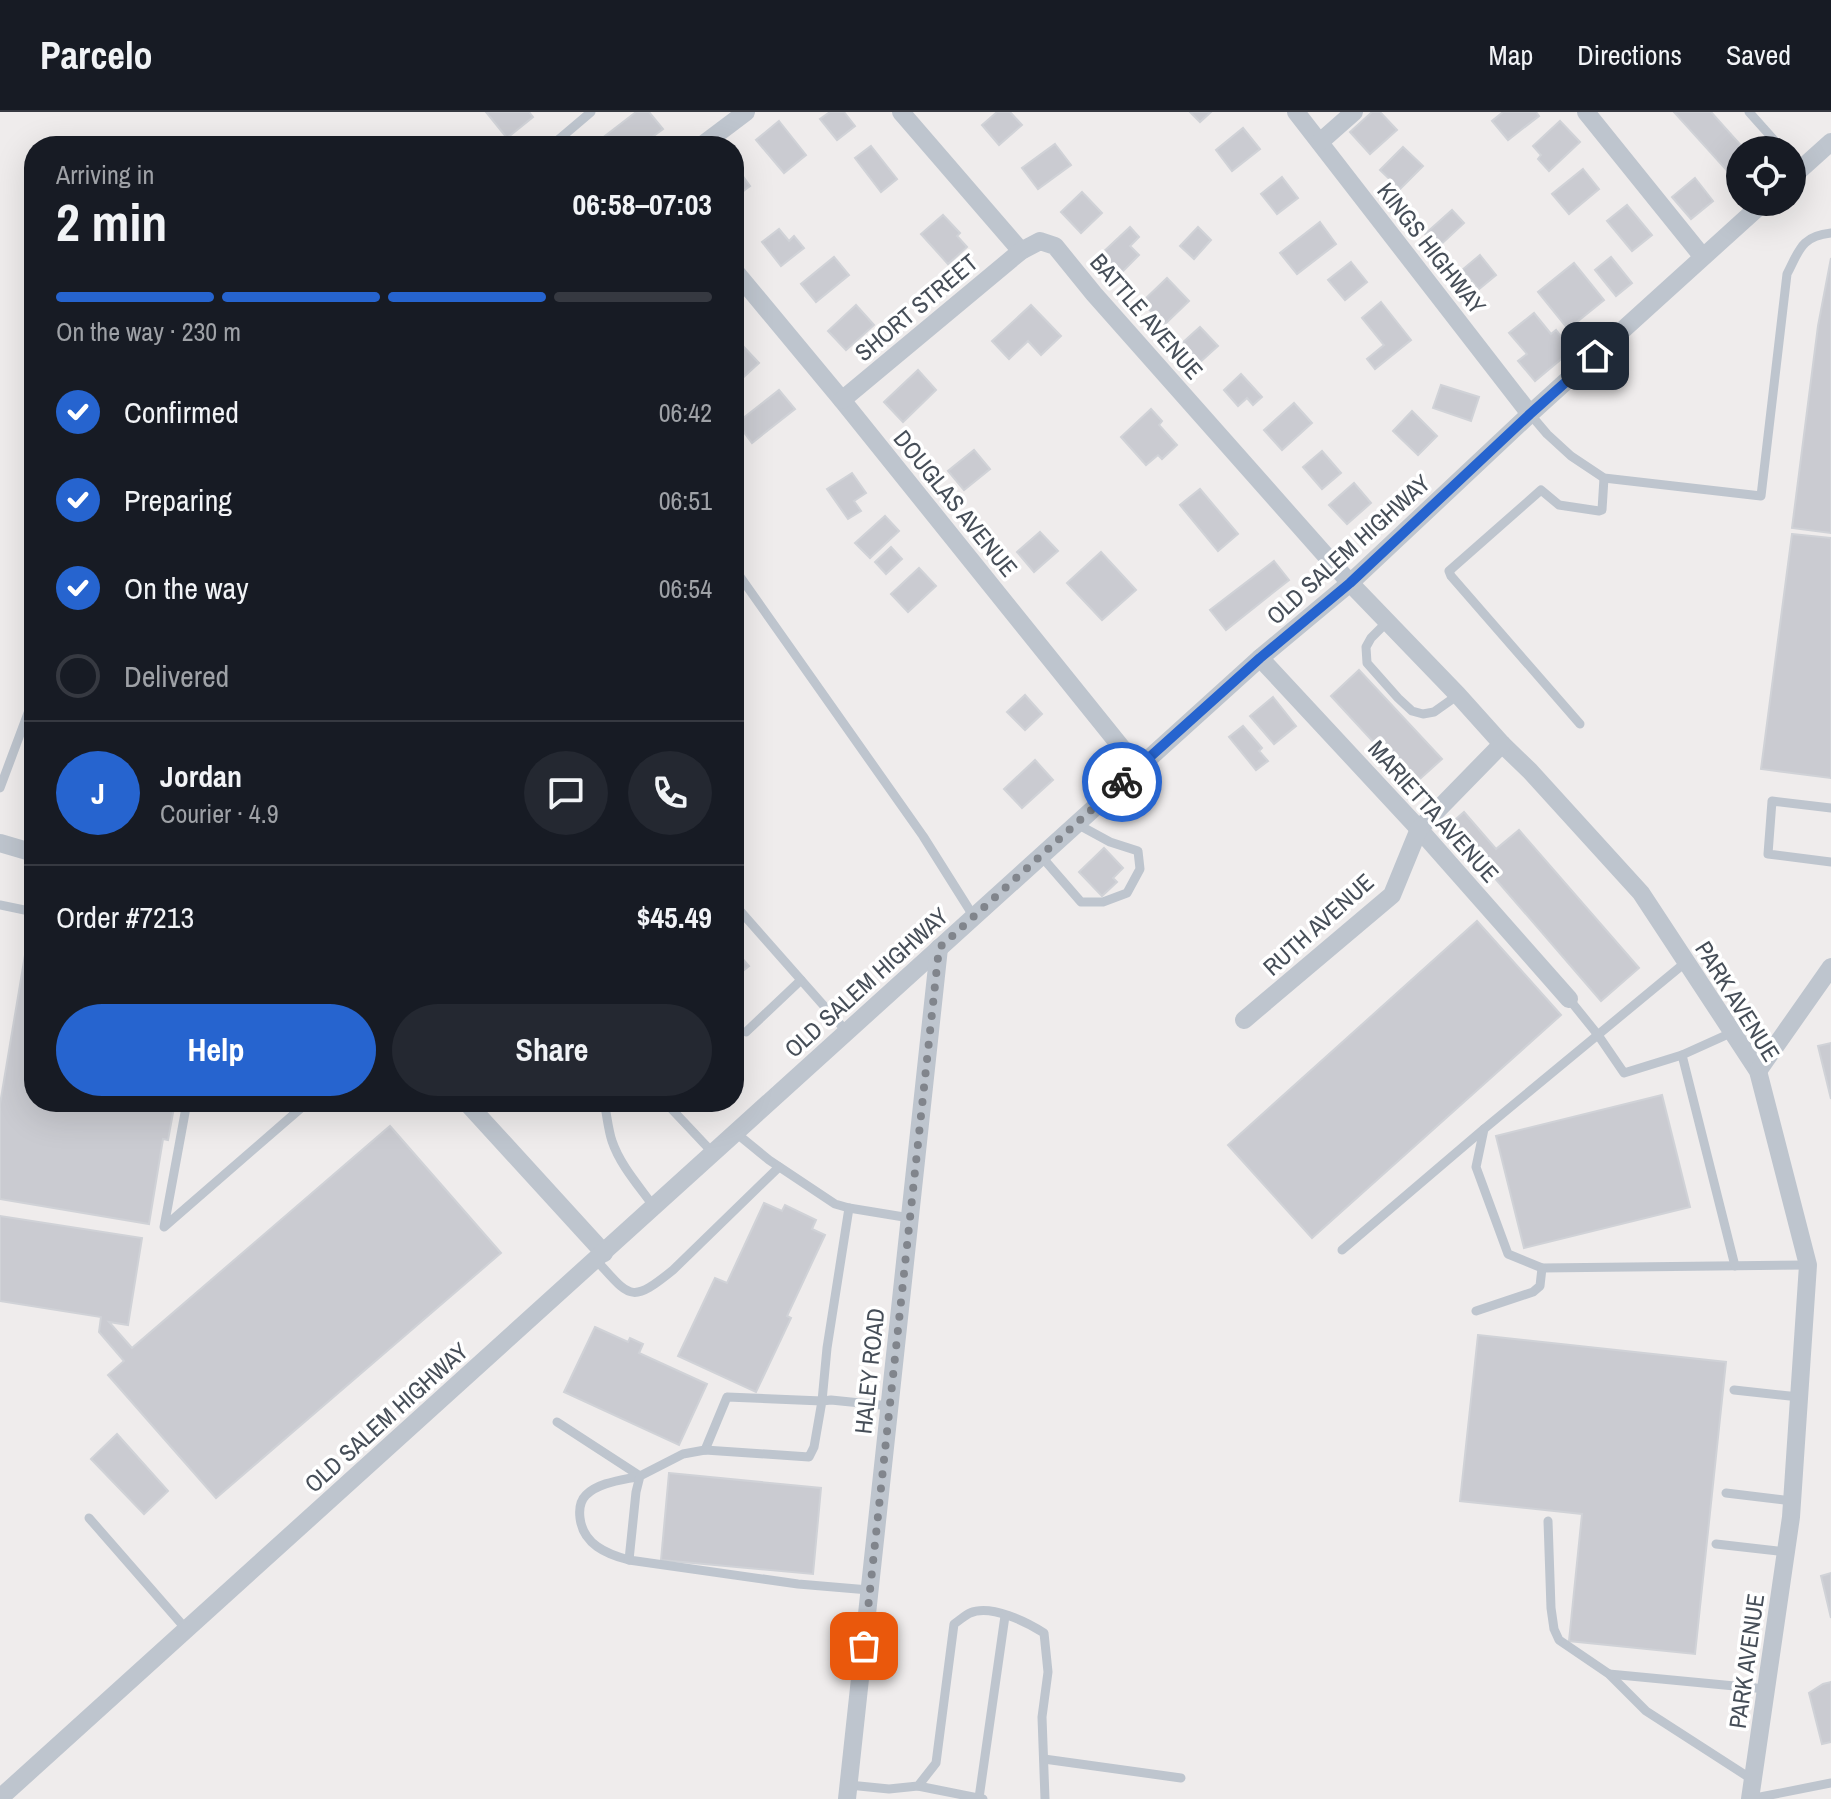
<!DOCTYPE html>
<html lang="en">
<head>
<meta charset="utf-8">
<style>
  body { margin:0; font-family:"Archivo Narrow",sans-serif; background:#242831; color:#f1f3f6; height:100vh; display:flex; flex-direction:column; font-size:30px; white-space:nowrap }
  * { box-sizing:border-box; margin:0 }
  p { font-size:26px; color:#9ea1a6 }
  .icon { flex:none; width:44px; height:44px; fill:none; stroke:currentColor; stroke-width:2; stroke-linecap:round; stroke-linejoin:round }
  .map { position:relative; flex:1; overflow:hidden }
  .sheet { position:absolute; left:24px; top:24px; width:720px; height:976px; display:flex; flex-direction:column; background:#171b24; border-radius:32px; box-shadow:0 8px 32px #0002 }
  .sheet>* { flex:none }
  .buttons { position:absolute; left:1726px; top:24px; display:grid; gap:16px }
  .buttons a { display:grid; place-items:center; width:80px; height:80px; border-radius:50%; background:#171b24; box-shadow:0 8px 32px #0002; font-size:40px }
  .pin { position:absolute; display:grid; place-items:center; width:68px; height:68px; color:#fff; margin:-34px; border-radius:16px; box-shadow:0 4px 12px #0006 }
  .courier { position:absolute; display:grid; place-items:center; width:80px; height:80px; margin:-40px; border:6px solid #2664cf; border-radius:50%; background:#fff; color:#222; box-shadow:0 2px 10px #0007 }
  .head em { font-style:normal; font-weight:700 }
  .head div { display:flex; flex-direction:column-reverse }
  .head { display:flex; align-items:center; justify-content:space-between; height:136px; padding:0 32px }
  h1 { font-size:52px; font-weight:700; line-height:60px }
  .bar { display:grid; grid-template-columns:repeat(4,1fr); gap:12px 8px; align-content:center; height:96px; padding:0 32px }
  .bar i { height:10px; border-radius:6px; background:#363941 }
  .bar .selected { background:#2664cf }
  .bar p { grid-column:span 4 }
  .line { display:flex; align-items:center; gap:20px; padding:0 32px; border-top:2px solid #363941 }
  .line div { flex:1 }
  .round { display:grid; place-items:center; flex:none; width:84px; height:84px; border-radius:42px; background:#242831 }
  ol { padding:0 32px; list-style:none }
  li { display:flex; align-items:center; gap:24px; height:88px }
  li p { margin-inline-start:auto }
  li .icon { padding:8px; border-radius:50%; background:#2664cf; color:#fff; stroke-width:4 }
  li:last-child { color:#9ea1a6 }
  li i { width:44px; height:44px; border:4px solid #363941; border-radius:50% }
  .primary-button { display:flex; gap:16px; margin-top:auto; padding:16px 32px }
  .primary-button a { flex:1; height:92px; border-radius:48px; background:#2664cf; color:#fff; font-size:32px; font-weight:700; line-height:92px; text-align:center }
  .primary-button a+a { background:#242831; color:#f1f3f6 }
  header { display:flex; align-items:center; gap:48px; box-sizing:border-box; height:112px; padding:0 40px; background:#171b24; border-bottom:2px solid #363941 }
  header strong { font-size:38px }
  nav { display:flex; gap:44px; margin-inline-start:auto; font-size:28px }
  .map>svg:first-child { display:block }
  .building { fill:#cacbd1; stroke:#d0d2d7; stroke-width:2 }
  .lines { fill:none; stroke-linecap:round; stroke-linejoin:round }
  .service { stroke:#bec5ce; stroke-width:9 }
  .minor { stroke:#bec5ce; stroke-width:18 }
  .done { stroke:#81858c; stroke-width:8; stroke-dasharray:0 14.4 }
  .route { stroke:#2664cf; stroke-width:10 }
  .labels { text-anchor:middle; dominant-baseline:central; stroke-width:7; stroke-linejoin:round; paint-order:stroke }
  .street-label { font-size:24px; fill:#464e58; stroke:#fff }
</style>
</head>
<body>
<header>
<strong>Parcelo</strong>
<nav><a>Map</a><a>Directions</a><a>Saved</a></nav>
</header>
<div class="map">
<svg width="1831" height="1687" viewBox="0 0 1831 1687">
  <rect width="100%" height="100%" fill="#efecec"/>
  <g class="building">
    <path d="M486,0H529L533,5L507,26Z"/>
    <path d="M636,0H649L663,17L640,34H592Z"/>
    <path d="M830,0H844L855,14L837,28L820,7Z"/>
    <path d="M997,0H1010L1022,13L999,33L982,13Z"/>
    <path d="M1190,0H1211L1200,10Z"/>
    <path d="M1372,0H1380L1397,18L1370,42L1350,20Z"/>
    <path d="M1503,0H1536L1539,4L1508,28L1492,9Z"/>
    <path d="M1674,0H1711L1745,38H1740V54L1730,62Z"/>
    <path d="M779,9L806,43L784,61L756,28Z"/>
    <path d="M1560,9L1580,30L1549,59L1538,47L1541,43L1533,34Z"/>
    <path d="M1243,16L1260,37L1232,59L1216,38Z"/>
    <path d="M1055,32L1071,53L1038,77L1022,56Z"/>
    <path d="M871,34L897,67L881,80L855,46Z"/>
    <path d="M1403,35L1423,54L1400,77L1380,58Z"/>
    <path d="M737,56L750,74L734,86V58Z"/>
    <path d="M1583,57L1599,77L1569,102L1552,82Z"/>
    <path d="M1282,65L1298,86L1277,102L1261,82Z"/>
    <path d="M1695,66L1713,89L1691,107L1672,85Z"/>
    <path d="M1082,80L1102,101L1081,121L1061,100Z"/>
    <path d="M1627,93L1652,123L1632,139L1607,109Z"/>
    <path d="M1452,98L1464,111L1437,136L1425,122Z"/>
    <path d="M943,103L960,121L957,124L967,135L948,152L921,122Z"/>
    <path d="M1320,110L1336,132L1297,162L1280,141Z"/>
    <path d="M1130,115L1139,125L1130,134L1139,143L1119,163L1100,143Z"/>
    <path d="M1198,115L1211,128L1194,147L1180,134Z"/>
    <path d="M779,117L789,129L794,124L804,136L781,154L762,130Z"/>
    <path d="M1480,143L1496,163L1479,177L1462,158Z"/>
    <path d="M834,145L849,163L816,190L801,172Z"/>
    <path d="M1611,145L1632,171L1616,184L1595,158Z"/>
    <path d="M1831,146V421L1792,416L1818,214Z"/>
    <path d="M1351,150L1367,170L1345,188L1328,168Z"/>
    <path d="M1574,151L1604,188L1568,217L1538,180Z"/>
    <path d="M1167,166L1189,189L1164,213L1142,190Z"/>
    <path d="M1381,190L1411,228L1375,257L1367,247L1384,233L1362,206Z"/>
    <path d="M856,193L874,213L846,238L828,219Z"/>
    <path d="M1031,193L1061,224L1041,243L1028,229L1009,247L992,229Z"/>
    <path d="M1534,201L1551,222L1556,218L1572,238L1535,269L1518,249L1527,242L1509,221Z"/>
    <path d="M1200,215L1218,234L1199,251L1181,232Z"/>
    <path d="M742,233L759,251L734,274V240Z"/>
    <path d="M918,258L936,278L903,310L884,290Z"/>
    <path d="M1241,262L1262,285L1253,293L1247,286L1238,294L1224,278Z"/>
    <path d="M1441,273L1479,285L1471,309L1433,296Z"/>
    <path d="M779,278L795,297L752,331L737,311Z"/>
    <path d="M1294,291L1312,311L1282,338L1264,318Z"/>
    <path d="M1151,297L1162,309L1159,313L1177,333L1162,347L1158,343L1146,353L1121,325Z"/>
    <path d="M1412,299L1437,324L1418,343L1393,319Z"/>
    <path d="M974,338L990,357L964,378L948,359Z"/>
    <path d="M1322,339L1341,361L1322,377L1303,355Z"/>
    <path d="M852,361L866,381L854,389L861,399L848,407L827,377Z"/>
    <path d="M1354,371L1371,391L1347,412L1329,393Z"/>
    <path d="M1200,377L1238,422L1218,439L1180,393Z"/>
    <path d="M885,404L899,419L870,446L855,431Z"/>
    <path d="M1040,420L1058,439L1034,460L1017,440Z"/>
    <path d="M1792,422L1831,426V666L1761,657Z"/>
    <path d="M891,435L902,447L886,462L875,450Z"/>
    <path d="M1101,440L1136,478L1102,508L1067,471Z"/>
    <path d="M1274,449L1289,468L1226,518L1210,498Z"/>
    <path d="M919,456L936,474L908,500L891,482Z"/>
    <path d="M1359,558L1442,647L1413,673L1331,584Z"/>
    <path d="M1025,583L1042,602L1025,618L1007,600Z"/>
    <path d="M1273,585L1296,614L1274,632L1250,604Z"/>
    <path d="M1243,614L1262,636L1259,639L1268,649L1256,658L1229,625Z"/>
    <path d="M1035,648L1053,668L1022,696L1004,677Z"/>
    <path d="M1464,700L1496,737L1519,718L1639,856L1601,889L1449,713Z"/>
    <path d="M1104,736L1123,756L1113,766L1117,770L1102,784L1079,760Z"/>
    <path d="M1477,809L1561,903L1312,1126L1228,1033Z"/>
    <path d="M26,837L34,838V990H175L168,1028L163,1027L149,1112L0,1087V992Z"/>
    <path d="M734,837L749,854L734,866Z"/>
    <path d="M1831,931V987L1818,934Z"/>
    <path d="M1662,983L1690,1095L1524,1136L1496,1024Z"/>
    <path d="M390,1014L501,1141L216,1386L108,1263L124,1249L99,1220L101,1205L0,1189V1104L142,1126L128,1213L109,1210L132,1236Z"/>
    <path d="M764,1091L782,1099L785,1093L816,1108L812,1117L825,1123L787,1204L791,1206L756,1280L678,1244L715,1166L727,1171Z"/>
    <path d="M595,1215L628,1230L630,1226L643,1232L639,1241L707,1272L679,1333L564,1280Z"/>
    <path d="M1478,1223L1726,1250L1695,1542L1569,1529L1582,1402L1460,1389Z"/>
    <path d="M117,1322L168,1379L144,1402L91,1347Z"/>
    <path d="M669,1361L821,1376L813,1462L661,1448Z"/>
    <path d="M1831,1461V1506L1821,1464Z"/>
    <path d="M1831,1570V1630L1822,1632L1809,1581L1823,1572Z"/>
  </g>
  <g class="lines">
    <g class="service">
      <path d="M1749,0L1783,38"/>
      <path d="M551,34L591,0"/>
      <path d="M1530,302L1547,322L1571,344L1604,366L1761,384L1787,162C1799,139 1801,124 1831,121"/>
      <path d="M734,456L923,724L974,805"/>
      <path d="M1387,510L1371,526L1366,535L1367,551L1398,586L1412,599L1423,602L1434,600L1458,583"/>
      <path d="M1580,612L1451,464L1449,459L1541,378L1559,393L1599,399L1602,398L1604,366"/>
      <path d="M0,676L34,585"/>
      <path d="M1831,696L1772,689L1768,742L1831,750"/>
      <path d="M1041,744L1081,790H1103L1127,781L1140,757L1138,739L1110,730L1077,712"/>
      <path d="M734,792L847,920"/>
      <path d="M0,793L34,800"/>
      <path d="M1686,850L1484,1017L1476,1055L1508,1142L1542,1156L1808,1153"/>
      <path d="M1569,887L1598,923L1624,961L1682,943L1733,920"/>
      <path d="M746,920L801,868"/>
      <path d="M1682,943L1735,1154"/>
      <path d="M187,990L164,1115L308,990"/>
      <path d="M604,990C607,1003 608,1017 612,1029C620,1053 639,1074 654,1095"/>
      <path d="M665,990L713,1041"/>
      <path d="M736,1021L769,1048L835,1092L849,1096L910,1106"/>
      <path d="M1342,1138L1484,1017"/>
      <path d="M596,1148C630,1185 630,1193 673,1158L779,1055"/>
      <path d="M1476,1199L1533,1180L1540,1174L1542,1156"/>
      <path d="M1734,1278L1799,1285"/>
      <path d="M557,1310L640,1364"/>
      <path d="M705,1338L727,1285L822,1289L827,1236L849,1096"/>
      <path d="M1726,1381L1792,1389"/>
      <path d="M89,1406L186,1517"/>
      <path d="M1548,1409L1551,1496L1554,1517L1559,1528L1609,1562L1646,1599L1753,1668"/>
      <path d="M1716,1432L1786,1440"/>
      <path d="M629,1448C606,1442 583,1432 580,1406C579,1398 580,1389 586,1383C599,1370 623,1368 640,1364"/>
      <path d="M869,1478L798,1472L629,1448L636,1380L640,1364L683,1342L705,1338L809,1345L814,1335L822,1289L831,1288L890,1294"/>
      <path d="M1609,1562L1766,1577"/>
      <path d="M1044,1647L1181,1666"/>
      <path d="M849,1673L889,1677L918,1674L936,1651L954,1512C959,1509 965,1503 970,1501C991,1492 1027,1510 1044,1521L1048,1560L1042,1605L1045,1687"/>
      <path d="M918,1674L983,1687"/>
      <path d="M979,1686L1005,1504"/>
      <path d="M1750,1687L1831,1671"/>
    </g>
    <g class="minor">
      <path d="M901,0L1021,139"/>
      <path d="M1296,0L1530,302"/>
      <path d="M1586,0L1702,144"/>
      <path d="M1320,30L1354,0"/>
      <path d="M701,34L746,0"/>
      <path d="M1792,65L1831,30"/>
      <path d="M734,158L842,288L1138,656"/>
      <path d="M842,288L1021,139L1040,129L1055,134L1094,182L1350,471L1458,583L1502,632L1530,659L1641,781L1758,959L1808,1153L1791,1405L1750,1687"/>
      <path d="M1260,546L1419,717L1569,887"/>
      <path d="M0,731L34,741"/>
      <path d="M1244,908L1392,783L1419,717L1502,632"/>
      <path d="M1758,959L1831,855"/>
      <path d="M466,990L604,1141"/>
      <path d="M0,1686L1260,546L1350,471L1530,302L1764,90"/>
      <path d="M847,1687L939,836"/>
    </g>
  </g>
  <g class="lines">
    <path class="done" d="M864,1534L939,836L1122,670"/>
    <path class="route" d="M1122,670L1260,546L1350,471L1530,302L1595,244"/>
  </g>
  <g class="labels">
    <g class="street-label">
      <text transform="translate(1432 136) rotate(52)">KINGS HIGHWAY</text>
      <text transform="translate(916 195) rotate(-40)">SHORT STREET</text>
      <text transform="translate(1147 204) rotate(49)">BATTLE AVENUE</text>
      <text transform="translate(956 391) rotate(51)">DOUGLAS AVENUE</text>
      <text transform="translate(1348 437) rotate(-42)">OLD SALEM HIGHWAY</text>
      <text transform="translate(1434 699) rotate(48)">MARIETTA AVENUE</text>
      <text transform="translate(1318 812) rotate(-42)">RUTH AVENUE</text>
      <text transform="translate(866 870) rotate(-42)">OLD SALEM HIGHWAY</text>
      <text transform="translate(1738 889) rotate(58)">PARK AVENUE</text>
      <text transform="translate(869 1259) rotate(-84)">HALEY ROAD</text>
      <text transform="translate(386 1305) rotate(-42)">OLD SALEM HIGHWAY</text>
      <text transform="translate(1746 1549) rotate(-82)">PARK AVENUE</text>
    </g>
  </g>
</svg>
<div class="buttons">
<a><svg class="icon" aria-label="locate" viewBox="0 0 24 24"><circle cx="12" cy="12" r="6"/><path d="M12 2v4M12 18v4M2 12h4M18 12h4"/></svg></a>
</div>
<div class="pin" style="left:864px;top:1534px;background:#ea580c"><svg class="icon" aria-label="bag" viewBox="0 0 24 24"><path d="M5 8h14l-1 12H6zM9 8a3 3 0 0 1 6 0"/></svg></div>
<div class="pin" style="left:1595px;top:244px;background:#1f2937"><svg class="icon" aria-label="home" viewBox="0 0 24 24"><path d="M3 11l9-7 9 7M6 9v11h12V9"/></svg></div>
<div class="courier" style="left:1122px;top:670px"><svg class="icon" aria-label="bike" viewBox="0 0 24 24"><circle cx="6" cy="16" r="4"/><circle cx="18" cy="16" r="4"/><path d="M6 16l4-8h5l3 8M10 8l3 8H6M13 5h3"/></svg></div>
<section class="sheet">
<div class="head"><div><h1>2 min</h1><p>Arriving in</p></div><em>06:58–07:03</em></div>
<div class="bar"><i class="selected"></i><i class="selected"></i><i class="selected"></i><i></i><p>On the way · 230 m</p></div>
<ol>
<li><svg class="icon" aria-label="check" viewBox="0 0 24 24"><path d="M5 12l5 5 9-10"/></svg>Confirmed<p>06:42</p></li>
<li><svg class="icon" aria-label="check" viewBox="0 0 24 24"><path d="M5 12l5 5 9-10"/></svg>Preparing<p>06:51</p></li>
<li><svg class="icon" aria-label="check" viewBox="0 0 24 24"><path d="M5 12l5 5 9-10"/></svg>On the way<p>06:54</p></li>
<li><i></i>Delivered</li>
</ol>
<div class="line" style="height:144px"><b class="round" style="background:#2664cf;color:#fff">J</b><div><b>Jordan</b><p>Courier · 4.9</p></div><a class="round"><svg class="icon" aria-label="chat" viewBox="0 0 24 24"><path d="M4 5h16v11H9l-5 4z"/></svg></a><a class="round"><svg class="icon" aria-label="phone" viewBox="0 0 24 24"><path d="M5 4h4l2 5-3 2q2 4 5 5l2-3 5 2v4C11 20 4 13 5 4z"/></svg></a></div>
<div class="line" style="height:104px"><div>Order #7213</div><b>$45.49</b></div>
<div class="primary-button"><a>Help</a><a>Share</a></div>
</section>
</div>
</body>
</html>
